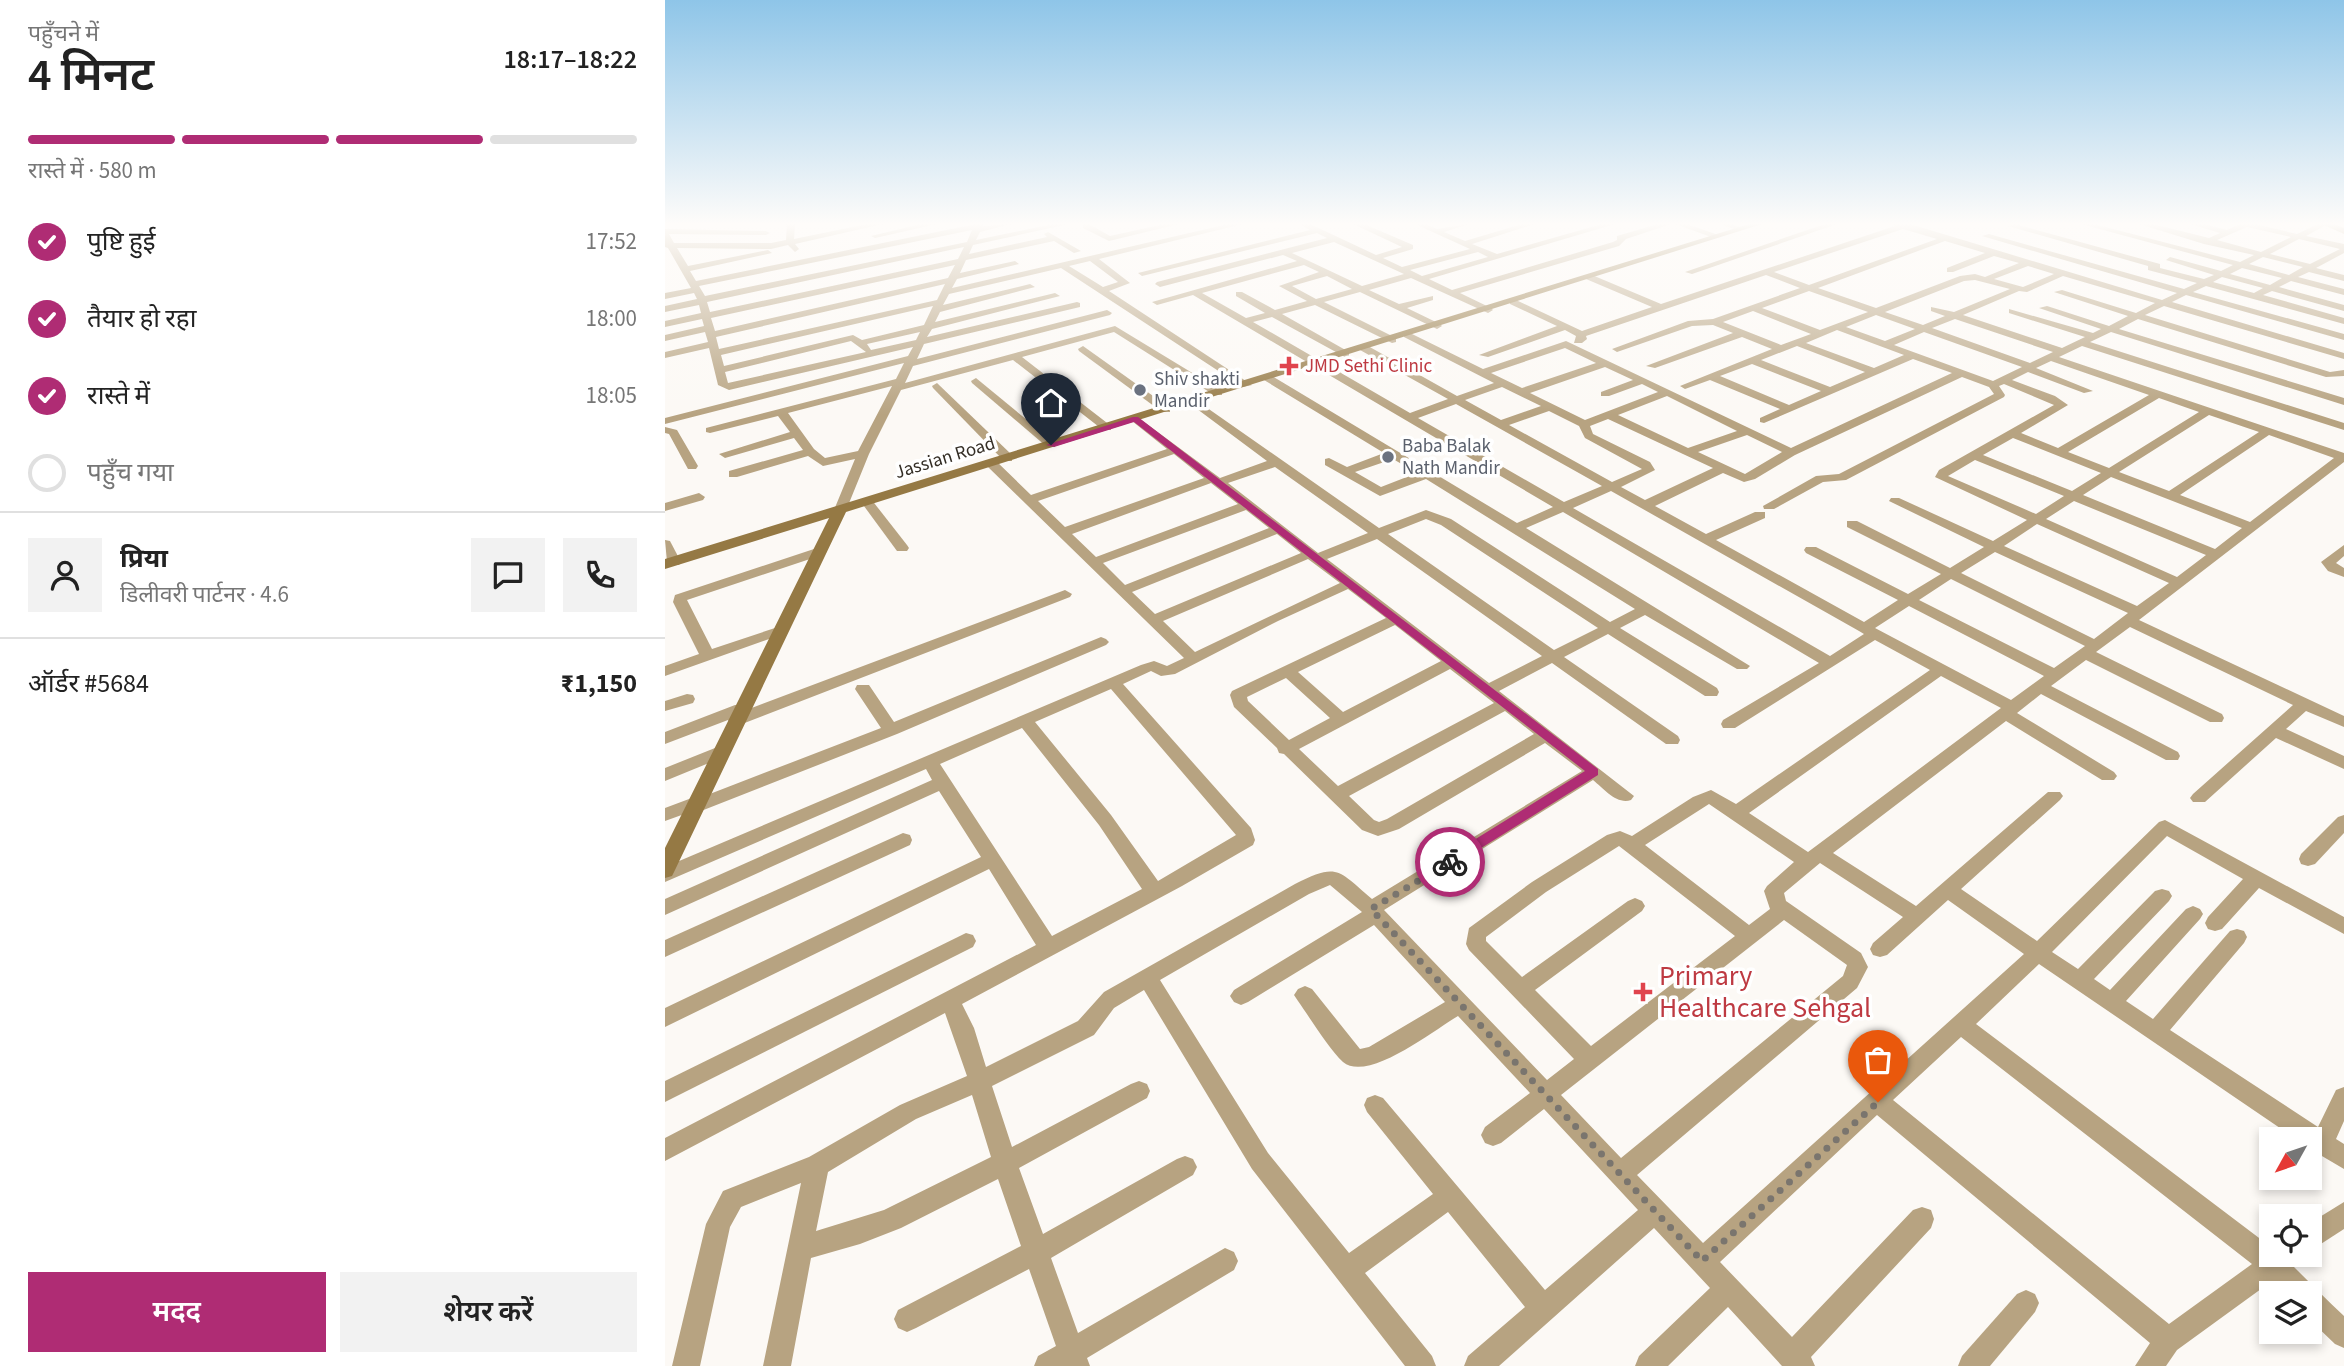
<!DOCTYPE html>
<html lang="hi">
<head>
<meta charset="utf-8">
<style>
  body { margin:0; font-family:"Source Sans 3","Noto Sans Devanagari",sans-serif; background:#f2f2f2; color:#222; height:100vh; display:flex; flex-direction:column; font-size:26px; white-space:nowrap }
  * { box-sizing:border-box; margin:0 }
  p { font-size:23px; color:#767676 }
  .icon { flex:none; width:38px; height:38px; fill:none; stroke:currentColor; stroke-width:2; stroke-linecap:round; stroke-linejoin:round }
  .map { position:relative; flex:1; overflow:hidden }
  .details { display:flex; flex-direction:column; background:#fff; width:665px }
  .details>* { flex:none }
  .needle { width:46px; rotate:230deg }
  .buttons { position:absolute; left:1594px; top:1127px; display:grid; gap:14px }
  .buttons a { display:grid; place-items:center; width:63px; height:63px; border-radius:0px; background:#fff; box-shadow:0 4px 10px #0003; font-size:35px }
  .pin { position:absolute; display:grid; place-items:center; width:60px; height:60px; color:#fff; margin:-72px -30px; border-radius:50% 50% 50% 0; rotate:-45deg; box-shadow:0 0 7px #0007 }
  .pin .icon { rotate:45deg }
  .courier { position:absolute; display:grid; place-items:center; width:70px; height:70px; margin:-35px; border:5px solid #af2c74; border-radius:50%; background:#fff; color:#222; box-shadow:0 2px 9px #0007 }
  .summary em { font-style:normal; font-weight:600 }
  .summary div { display:flex; flex-direction:column-reverse }
  .summary { display:flex; align-items:center; justify-content:space-between; height:119px; padding:0 28px }
  h1 { font-size:46px; font-weight:600; line-height:52px }
  .bar { display:grid; grid-template-columns:repeat(4,1fr); gap:10px 7px; align-content:center; height:84px; padding:0 28px }
  .bar i { height:9px; border-radius:5px; background:#e0e0e0 }
  .bar .active { background:#af2c74 }
  .bar p { grid-column:span 4 }
  .line { display:flex; align-items:center; gap:18px; padding:0 28px; border-top:2px solid #e0e0e0 }
  .line div { flex:1 }
  .round { display:grid; place-items:center; flex:none; width:74px; height:74px; border-radius:0px; background:#f2f2f2 }
  ol { padding:0 28px; list-style:none }
  li { display:flex; align-items:center; gap:21px; height:77px }
  li p { margin-inline-start:auto }
  li .icon { padding:7px; border-radius:50%; background:#af2c74; color:#fff; stroke-width:4 }
  li:last-child { color:#767676 }
  li i { width:38px; height:38px; border:4px solid #e0e0e0; border-radius:50% }
  .action { display:flex; gap:14px; margin-top:auto; padding:14px 28px }
  .action a { flex:1; height:80px; border-radius:0px; background:#af2c74; color:#fff; font-size:28px; font-weight:600; line-height:80px; text-align:center }
  .action a+a { background:#f2f2f2; color:#222 }
  main { display:flex; flex:1; min-height:0 }
  .map>svg:first-child { display:block }
  .lines { fill:none; stroke-linecap:round; stroke-linejoin:round }
  .street { fill:#b7a381; fill-rule:evenodd }
  .secondary { fill:#957944; fill-rule:evenodd }
  .route { fill:#af2c74 }
  .done { stroke:#7a756e; stroke-width:7; stroke-dasharray:0 12.6 }
  .health-dot { fill:#e0444e; stroke:#fff; stroke-width:2.5 }
  .worship-dot { fill:#6b7280; stroke:#fff; stroke-width:2.5 }
  .labels { text-anchor:middle; dominant-baseline:central; stroke-width:7; stroke-linejoin:round; paint-order:stroke }
  .far-health-label { font-size:19px; fill:#be3a42; stroke:#fff; text-anchor:start }
  .far-worship-label { font-size:19px; fill:#5b616d; stroke:#fff; text-anchor:start }
  .far-street-label { font-size:19px; fill:#342e26; stroke:#fff }
  .near-health-label { font-size:28px; fill:#be3a42; stroke:#fff; text-anchor:start }
</style>
</head>
<body>
<main>
<section class="details">
<div class="summary"><div><h1>4 मिनट</h1><p>पहुँचने में</p></div><em>18:17–18:22</em></div>
<div class="bar"><i class="active"></i><i class="active"></i><i class="active"></i><i></i><p>रास्ते में · 580 m</p></div>
<ol>
<li><svg class="icon" aria-label="check" viewBox="0 0 24 24"><path d="M5 12l5 5 9-10"/></svg>पुष्टि हुई<p>17:52</p></li>
<li><svg class="icon" aria-label="check" viewBox="0 0 24 24"><path d="M5 12l5 5 9-10"/></svg>तैयार हो रहा<p>18:00</p></li>
<li><svg class="icon" aria-label="check" viewBox="0 0 24 24"><path d="M5 12l5 5 9-10"/></svg>रास्ते में<p>18:05</p></li>
<li><i></i>पहुँच गया</li>
</ol>
<div class="line" style="height:126px"><a class="round"><svg class="icon" aria-label="person" viewBox="0 0 24 24"><circle cx="12" cy="8" r="4"/><path d="M4 21q1-7 8-7t8 7"/></svg></a><div><b>प्रिया</b><p>डिलीवरी पार्टनर · 4.6</p></div><a class="round"><svg class="icon" aria-label="chat" viewBox="0 0 24 24"><path d="M4 5h16v11H9l-5 4z"/></svg></a><a class="round"><svg class="icon" aria-label="phone" viewBox="0 0 24 24"><path d="M5 4h4l2 5-3 2q2 4 5 5l2-3 5 2v4C11 20 4 13 5 4z"/></svg></a></div>
<div class="line" style="height:91px"><div>ऑर्डर #5684</div><b>₹1,150</b></div>
<div class="action"><a>मदद</a><a>शेयर करें</a></div>
</section>
<div class="map">
<svg width="1679" height="1366" viewBox="0 0 1679 1366">
  <rect width="100%" height="100%" fill="#fcf9f5"/>
  <g class="lines">
    <g class="street">
      <path d="M122,224H130L129,239L202,224H218L130,244L134,249L130,252L123,245L106,249L12,248L23,266L103,250L107,253L25,271L31,281L311,224H319L318,226L346,224L315,232L311,240L388,224H404L308,245L304,254L382,237L379,234L383,232L416,251L409,253L389,241L301,260L295,273L350,261L354,264L292,279L287,288L563,224H578L434,259L465,283L444,291L587,385L578,387L396,268L284,294L278,305L365,284L370,287L275,312L270,322L390,293L395,296L267,329L262,337L412,302L415,303V307L259,344L252,359L442,310L447,313L445,315L248,366L240,383L450,326L557,391V395H549L449,332L357,357L446,426V430H438L348,360L236,390L204,454L180,513H170L169,510L190,459L158,466L143,456L72,477H64V471L138,450L129,438L60,458L54,454L125,432L113,416L45,433L41,432V428L231,379L239,363L0,424V418L243,356L248,347L64,390L53,385L44,348L0,358V352L43,342L40,332L0,341V335L39,326L37,319L0,327V321L36,313L34,305L0,312V306L32,299L29,293L0,299V293L26,288L3,248L0,247V229L101,231L105,233L101,235L4,234L9,243H106L121,240ZM307,230L302,242L40,296L34,286ZM299,247L293,259L45,312L42,302ZM425,261L453,282L438,287L404,266ZM290,265L283,278L50,331L46,318ZM280,284L272,300L54,349L51,337ZM268,306L259,325L197,340L188,335L59,366L56,355ZM255,332L251,340L206,350L202,344ZM186,341L201,352L63,383L60,372ZM227,386L193,451L160,458L149,449L123,413Z"/>
      <path d="M256,224H272L210,238L206,236Z"/>
      <path d="M418,224H424L445,236L499,224H514L444,241L418,228Z"/>
      <path d="M634,224H645L711,255L737,247L688,224H699L748,245V249L718,258L737,267L805,249L750,224H761L772,229L804,224L779,232L800,241L857,224H870L807,244L832,254L937,224H950L764,279L787,290L948,242L952,240V236L993,224H1006L961,239L954,246L795,293L826,308L828,310L823,313L746,278L704,290L734,304L768,296V300L742,308L775,324L777,326L772,329L695,292L659,302L731,338V342L727,343L650,305L617,314L684,352V356L680,357L607,317L588,322L745,413L783,399L695,350V346H703L792,396L829,383L739,337V333H745L818,369L901,341L1126,448L1287,373L1248,359L1099,423L1095,422V418L1115,409L1045,380L1020,389L1015,386L1107,349L1077,337L990,368L981,366L1068,333L1048,325L1027,326L952,352L947,349L1023,321L1048,319L1135,288L1101,275L921,336L922,339L917,343H909L911,336L900,330L823,357L814,355L892,326L845,304V300H851L917,331L987,307L921,279V275H927L996,304L1230,226L1226,224H1245L1497,300L1512,293L1317,236L1324,234L1519,289L1532,283L1483,270V266L1343,226L1350,224L1495,264V268L1539,279L1549,275L1501,260L1505,257L1556,271L1568,265L1416,224H1429L1575,262L1589,255L1539,244L1474,224H1488L1544,238L1555,233L1525,224H1539L1562,230L1575,224H1590L1632,234L1653,224H1663L1641,236L1679,244V253L1651,268L1679,275V281L1644,272L1633,277L1679,289V295L1626,281L1614,287L1679,305V311L1607,291L1598,295L1679,318V324L1541,286L1528,292L1679,334V340L1521,295L1507,302L1679,353V359L1499,306L1480,315L1665,372L1679,370V376L1661,377L1473,319L1454,329L1679,398V405L1446,332L1425,342L1679,423V430L1417,346L1394,357L1679,453V462L1474,620L1679,716V727L1641,711L1621,729L1679,756V769L1611,738L1540,802H1528L1525,798L1528,794L1628,705L1465,627L1431,652L1557,714L1559,718L1557,722H1545L1421,660L1386,686L1513,752L1515,756L1513,760H1501L1376,694L1352,713L1449,772L1452,776L1449,780H1437L1341,721L1168,853L1251,906L1383,792H1395L1398,796L1395,800L1296,889L1372,941L1494,822L1500,820L1679,917V934L1594,888L1557,929L1550,931L1543,929L1540,923L1543,917L1578,879L1502,836L1387,952L1413,969L1490,891L1497,889L1504,891L1507,896L1504,901L1429,979L1445,990L1521,909L1528,906L1535,909L1538,914L1535,919L1461,1001L1488,1019L1565,931L1572,929L1579,931L1582,937L1579,943L1505,1030L1653,1127L1671,1090L1679,1087V1121L1671,1139L1679,1144V1169L1645,1149V1139H1631L1374,964L1311,1024L1606,1247V1255H1634L1628,1266C1645,1283 1661,1299 1679,1316V1348L1670,1344L1645,1320V1293H1619L1607,1281L1512,1350L1501,1366H1470L1485,1343L1212,1115L1055,1262L1127,1337L1248,1210L1257,1207L1266,1210L1269,1219L1266,1228L1146,1357L1150,1366H1117L1063,1307L1003,1366H970L974,1356L1045,1288L989,1228L834,1366H799L803,1356L860,1307L783,1212L700,1273L767,1356L771,1366H740L587,1169L479,990L449,1008L429,1035L327,1086L347,1147L466,1084L474,1081L482,1084L485,1091L482,1098L354,1168L378,1234L512,1159L520,1156L528,1159L532,1167L528,1175L386,1258L413,1333L560,1248L569,1252L573,1261L569,1270L422,1358L425,1366H369L373,1356L391,1346L364,1269L251,1328L242,1332L233,1328L229,1319L233,1310L356,1246L333,1179L236,1228L195,1244L146,1258L126,1366H98L136,1183L76,1207L65,1227L35,1366H7L41,1224L58,1191L144,1157L235,1105L302,1076L280,1013L0,1161V1138L371,945L324,869L0,1027V1008L316,857L274,791L0,915V899L267,780L261,769L0,882V867L476,665L489,661L502,666L519,658L322,466V460H330L366,495L502,449L467,421L465,419L471,416L555,478L602,461L524,403V399L528,398L714,528L761,510L786,519L945,622L970,609L761,479L715,496L660,465V459L664,458L682,467L719,453L599,380V376H607L852,523L888,507L528,295L492,305L487,302L632,261L618,255L495,287L490,284L492,282L662,238L652,233L477,276L473,273L645,230ZM1582,227L1626,237L1596,252L1552,240ZM1238,229L1272,239L1144,285L1109,272ZM1634,239L1675,249L1645,264L1605,254ZM1280,241L1320,253L1282,268V272H1288L1329,256L1354,263L1320,277L1310,274L1295,276L1211,308L1153,288ZM669,242L739,274L697,286L627,253ZM813,252L823,257L757,276L745,270ZM1598,257L1638,267L1624,275L1584,264ZM639,265L654,272L614,286L642,301L610,310L577,292H571V296L600,313L581,318L537,293ZM1363,266L1389,274L1358,287L1329,279ZM1577,268L1617,278L1605,285L1565,274ZM662,276L687,289L651,299L627,286ZM1398,276L1490,303L1471,313L1397,290L1389,292L1463,316L1444,326L1382,306L1374,308L1436,329L1428,333L1344,309V313L1420,337L1397,348L1298,315L1354,291L1362,292ZM1557,277L1598,288L1589,293L1548,282ZM1310,280L1345,289L1289,312L1266,307V311L1280,316L1258,325L1220,312L1299,281ZM1144,291L1203,312L1155,330L1097,308ZM1088,311L1146,334L1116,345L1058,322ZM1211,315L1250,329L1220,341L1181,327ZM1290,319L1388,352L1365,363L1267,328ZM1172,330L1239,355L1209,368L1141,343ZM1259,332L1357,367L1328,381L1229,345ZM1132,346L1200,372L1165,387L1096,360ZM900,348L931,363L857,388L826,373ZM1386,361L1484,395L1393,448L1356,433L1403,405L1390,396L1347,380L1363,372L1419,393L1428,391L1371,368ZM1087,364L1156,391L1124,405L1055,376ZM940,367L968,380L936,392V396H944L977,384L993,392L920,420L865,393ZM1297,377L1324,387L1329,394L1174,474L1151,476L1098,506L1099,509H1109L1158,482L1181,480L1339,397L1340,395L1334,386L1339,384L1389,405L1274,470L1270,477L1362,520L1328,541L1234,498H1226L1224,501L1319,547L1285,568L1192,521H1182V527L1276,574L1243,594L1151,547H1141L1139,550L1141,553L1233,600L1199,622L1051,540L1100,518V512H1090L1041,534L990,506L1058,473L1079,482L1090,479L1130,455ZM837,387L876,406L836,420L800,400ZM1002,396L1072,431L1023,448L953,415ZM1494,398L1534,412L1444,468L1403,452ZM791,404L937,486L899,502L753,418ZM884,411L914,426L920,438L977,469L947,482L844,425ZM1544,415L1594,432L1504,491L1454,472ZM943,419L1048,468L980,500L956,487L990,470L985,462L928,434L925,426ZM1082,435L1117,452L1080,474L1033,452ZM1604,435L1669,458L1585,522L1515,495ZM1348,438L1436,473L1407,491L1318,455ZM509,454L539,478L400,527L373,501ZM728,459L752,473L716,487L690,472ZM1310,460L1399,496L1371,514L1283,476ZM610,467L703,533L653,553L563,483ZM1446,477L1577,528L1550,549L1418,495ZM546,483L573,504L431,557L407,534ZM946,491L1194,631L1199,634L1165,656L908,508ZM1409,501L1541,555L1512,577L1381,519ZM581,510L604,528L460,585L438,563ZM898,512L1154,663L1058,720L1056,724L1058,728H1070L1210,640L1265,670L1071,804L1046,790L1028,797L967,836L955,831L942,835L867,882L804,928L801,944L804,950L909,1059L882,1080L719,910L928,780C939,789 952,805 966,800L969,796L834,691L887,663L1001,744H1013L1015,740L1013,736L899,657L943,634L1040,696H1052L1054,692L1052,688L955,628L980,615L1072,669H1082L1085,666L861,528ZM761,519L776,525L933,628L889,650L723,534ZM1372,524L1504,583L1472,606L1339,546ZM612,534L636,553L490,614L467,592ZM712,539L877,656L824,683L662,559ZM1330,552L1463,613L1429,639L1296,573ZM643,559L675,583L530,652L498,621ZM1286,579L1420,646L1389,668L1254,600ZM683,589L721,618L567,691L565,695L569,707L612,748L614,753L619,754L697,830L713,836L734,829L880,743L917,771L707,899C673,870 673,862 630,884L439,992L413,1021L321,1067L309,1028L297,1004L517,886L588,845L590,840L586,828L458,684L486,671L496,676L510,674L613,621ZM1244,606L1379,676L1346,700L1210,628ZM730,625L776,661L678,712L633,672ZM785,669L829,703L673,786L634,749ZM1276,676L1336,708L1143,852L1084,813ZM621,678L665,718L624,740L583,701L582,697ZM446,689L571,835L493,881L446,815L370,722ZM840,711L869,734L722,819L714,822L709,820L684,796ZM357,728L434,825L477,889L387,936L275,764ZM1044,804L1129,862L1102,886L1099,891L1105,909L1084,925L980,845ZM954,846L1070,936L926,1046L870,990L977,911L980,906L977,901L970,898L963,901L857,977L821,941V937L881,892ZM1155,863L1238,917L1208,943L1205,949L1208,955L1215,957L1222,955L1283,900L1359,954L1038,1243L972,1175L1192,988L1203,967L1196,953L1121,901L1119,893ZM665,885L697,912L569,990L565,996L569,1002L576,1005L583,1002L709,925L780,1002L704,1047L695,1049L647,989L640,986L633,989L629,995L633,1001C645,1018 664,1049 678,1062C703,1083 769,1030 793,1016L865,1093L820,1127L816,1135L820,1143L828,1146L836,1143L879,1109L973,1210L880,1290L718,1098L710,1095L702,1098L699,1105L702,1112L768,1194L684,1253L603,1153L495,980L644,894ZM1119,920L1182,965L1178,976L956,1158L896,1095ZM1296,1037L1587,1264L1504,1324L1228,1100ZM307,1095L326,1157L219,1210L151,1231L163,1172L251,1119Z"/>
      <path d="M1010,224H1022L1056,236L1049,238Z"/>
      <path d="M1055,224H1067L1079,229L1075,231Z"/>
      <path d="M1160,224H1172L1027,274L1020,272Z"/>
      <path d="M418,346L505,408V412H497L414,351L413,349Z"/>
      <path d="M311,378L390,443V447H382L307,383L306,381Z"/>
      <path d="M272,383L347,455V461H339L268,388L267,386Z"/>
      <path d="M0,427L12,430L33,466L31,469H23L4,434L0,433Z"/>
      <path d="M34,493L40,497L38,500L0,511V503Z"/>
      <path d="M202,498L206,499L242,545L244,548L242,551H232L196,502Z"/>
      <path d="M0,540L5,541L16,562L14,565H4L2,562Z"/>
      <path d="M1679,545V556L1671,563L1679,568V577L1663,571L1656,562Z"/>
      <path d="M155,547L160,548L162,551L160,554L22,600L47,649L116,626L121,627L123,630L121,633L0,676V666L34,654L8,602L10,595Z"/>
      <path d="M400,590L407,594L405,597L77,724H65L63,720L0,744V732L70,705H82L84,709Z"/>
      <path d="M436,637L441,639L444,642L441,645L232,734L36,811L25,812L0,821V808L32,796L37,797L216,728L190,689L192,685H204L229,722Z"/>
      <path d="M22,694L28,695L30,699L28,703L0,711V701Z"/>
      <path d="M55,746L63,752L61,756L0,781V768Z"/>
      <path d="M1679,815V833L1650,864L1643,866L1636,864L1634,859L1636,854L1673,817Z"/>
      <path d="M238,833L245,835L247,840L245,845L0,957V940Z"/>
      <path d="M301,933L308,935L311,941L308,947L0,1102V1081Z"/>
      <path d="M1679,1202V1229L1645,1251V1223Z"/>
      <path d="M1361,1290L1370,1294L1374,1303L1370,1312L1325,1366H1293L1297,1356L1352,1294Z"/>
    </g>
    <g class="secondary">
      <path d="M1084,224H1097L181,512L10,870L7,876L0,878V848L164,518L0,569V559Z"/>
      <path d="M1657,224H1669L1679,228V234Z"/>
    </g>
  </g>
  <linearGradient id="sky" x2="0" y2="1"><stop stop-color="#8ec5e8"/><stop offset="0.54" stop-color="#fefcfa"/><stop offset="1" stop-color="#fefcfa" stop-opacity="0"/></linearGradient>
  <rect width="1679" height="415" fill="url(#sky)"/>
  <path class="route" d="M468,417H473L933,769V775L789,865H780V858L920,771L469,422L389,447L381,445Z"/>
  <g class="lines">
    <path class="done" d="M785,862L706,909L1037,1261L1213,1102"/>
  </g>
  <g class="health-dot">
    <path d="M620.5 355.5h7v7h7v7h-7v7h-7v-7h-7v-7h7z"/>
    <path d="M974.5 981.5h7v7h7v7h-7v7h-7v-7h-7v-7h7z"/>
  </g>
  <g class="worship-dot">
    <circle cx="475" cy="390" r="7"/>
    <circle cx="723" cy="457" r="7"/>
  </g>
  <g class="labels">
    <g class="far-health-label">
      <text x="640" y="366">JMD Sethi Clinic</text>
    </g>
    <g class="far-worship-label">
      <text x="489" y="379">Shiv shakti<tspan x="489" dy="22">Mandir</tspan></text>
      <text x="737" y="446">Baba Balak<tspan x="737" dy="22">Nath Mandir</tspan></text>
    </g>
    <g class="far-street-label">
      <text transform="translate(280 458) rotate(-17)">Jassian Road</text>
    </g>
    <g class="near-health-label">
      <text x="994" y="976">Primary<tspan x="994" dy="32">Healthcare Sehgal</tspan></text>
    </g>
  </g>
</svg>
<div class="buttons">
<a><svg class="needle" viewBox="-14 -14 28 28"><path d="M0-13l5 13h-10z" fill="#e53935"/><path d="M0 13l5-13h-10z" fill="#767676"/></svg></a>
<a><svg class="icon" aria-label="locate" viewBox="0 0 24 24"><circle cx="12" cy="12" r="6"/><path d="M12 2v4M12 18v4M2 12h4M18 12h4"/></svg></a>
<a><svg class="icon" aria-label="layers" viewBox="0 0 24 24"><path d="M12 4l9 5-9 5-9-5zM3 14l9 5 9-5"/></svg></a>
</div>
<div class="pin" style="left:1213px;top:1102px;background:#ea580c"><svg class="icon" aria-label="bag" viewBox="0 0 24 24"><path d="M5 8h14l-1 12H6zM9 8a3 3 0 0 1 6 0"/></svg></div>
<div class="pin" style="left:386px;top:445px;background:#1f2937"><svg class="icon" aria-label="home" viewBox="0 0 24 24"><path d="M3 11l9-7 9 7M6 9v11h12V9"/></svg></div>
<div class="courier" style="left:785px;top:862px"><svg class="icon" aria-label="bike" viewBox="0 0 24 24"><circle cx="6" cy="16" r="4"/><circle cx="18" cy="16" r="4"/><path d="M6 16l4-8h5l3 8M10 8l3 8H6M13 5h3"/></svg></div>
</div>
</main>
</body>
</html>
